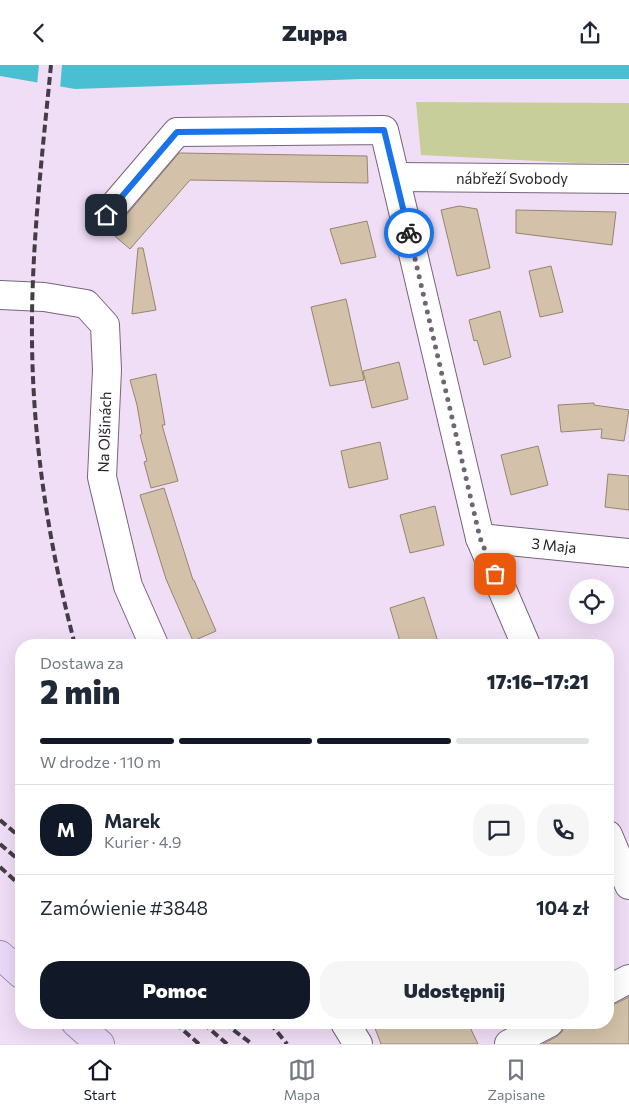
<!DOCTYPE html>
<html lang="pl">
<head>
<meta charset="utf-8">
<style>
  body { margin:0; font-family:Commissioner,sans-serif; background:#f6f6f7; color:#1f2937; height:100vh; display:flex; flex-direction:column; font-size:19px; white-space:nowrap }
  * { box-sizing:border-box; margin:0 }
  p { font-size:16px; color:#747a83 }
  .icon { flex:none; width:28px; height:28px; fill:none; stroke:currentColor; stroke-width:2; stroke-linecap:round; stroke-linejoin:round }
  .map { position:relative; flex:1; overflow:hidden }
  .details { position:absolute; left:15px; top:574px; width:599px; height:390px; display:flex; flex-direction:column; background:#fff; border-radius:20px; box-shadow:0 5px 20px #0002 }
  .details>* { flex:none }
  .fabs { position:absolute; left:569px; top:514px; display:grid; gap:10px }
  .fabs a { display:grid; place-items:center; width:45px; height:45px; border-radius:50%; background:#fff; box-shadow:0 5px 20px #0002; font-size:25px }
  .pin { position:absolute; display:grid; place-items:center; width:42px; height:42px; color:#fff; margin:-21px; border-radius:10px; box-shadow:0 2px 8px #0006 }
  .courier { position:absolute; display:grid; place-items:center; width:50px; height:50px; margin:-25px; border:4px solid #1a73e8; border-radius:50%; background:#fff; color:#222; box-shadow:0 1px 6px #0007 }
  .headline em { font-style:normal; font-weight:800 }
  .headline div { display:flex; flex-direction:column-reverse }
  .headline { display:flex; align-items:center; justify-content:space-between; height:85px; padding:0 25px }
  h1 { font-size:32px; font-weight:800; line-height:38px }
  .bar { display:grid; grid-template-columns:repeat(4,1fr); gap:8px 5px; align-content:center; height:60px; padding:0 25px }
  .bar i { height:6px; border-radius:4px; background:#e0e1e3 }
  .bar .on { background:#111827 }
  .bar p { grid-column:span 4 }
  .line { display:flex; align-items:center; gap:12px; padding:0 25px; border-top:1px solid #e0e1e3 }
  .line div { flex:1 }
  .round { display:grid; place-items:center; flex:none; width:52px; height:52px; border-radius:20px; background:#f6f6f7 }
  .cta { display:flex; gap:10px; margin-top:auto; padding:10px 25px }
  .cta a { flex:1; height:58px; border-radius:20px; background:#111827; color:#fff; font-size:20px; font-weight:800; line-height:58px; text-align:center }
  .cta a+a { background:#f6f6f7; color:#1f2937 }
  header { display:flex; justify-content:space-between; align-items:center; height:65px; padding:0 25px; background:#fff; font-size:22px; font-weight:800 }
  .tabs { display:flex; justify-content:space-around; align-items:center; height:70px; border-top:1px solid #e0e1e3; background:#fff; font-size:14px; color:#747a83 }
  .tabs a { display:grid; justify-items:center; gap:2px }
  .tabs .on { color:#111827 }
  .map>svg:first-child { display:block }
  .green { fill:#c7ce9a }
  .water { fill:#4abfd1 }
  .pier { fill:#f0def6 }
  .building { fill:#d3c2a9; stroke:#95856e }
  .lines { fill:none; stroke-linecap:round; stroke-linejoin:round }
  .minor-casing { stroke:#75657a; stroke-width:30 }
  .major-casing { stroke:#9f89b0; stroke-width:30 }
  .minor { stroke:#fff; stroke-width:28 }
  .major { stroke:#ebd9fa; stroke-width:28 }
  .rail { stroke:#443c47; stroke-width:4; stroke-dasharray:8 4; stroke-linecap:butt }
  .done { stroke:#706573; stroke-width:5; stroke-dasharray:0 9 }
  .route { stroke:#1a73e8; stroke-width:6 }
  .labels { text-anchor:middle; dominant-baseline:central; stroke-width:5; stroke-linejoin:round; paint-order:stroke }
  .street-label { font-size:15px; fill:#2b242d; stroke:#fff }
</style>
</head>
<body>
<header><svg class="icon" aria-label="back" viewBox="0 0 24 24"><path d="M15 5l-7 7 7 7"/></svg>Zuppa<svg class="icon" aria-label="share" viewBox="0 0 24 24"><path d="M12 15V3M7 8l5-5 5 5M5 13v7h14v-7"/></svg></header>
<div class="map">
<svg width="629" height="979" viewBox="0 0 629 979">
  <rect width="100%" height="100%" fill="#f0def6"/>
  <path class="green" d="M416,37L629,38V98H578L421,90Z"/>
  <path class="water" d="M0,0H629V14H361L75,24L0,11Z"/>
  <path class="pier" d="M39,0H62L60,24L37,20Z"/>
  <g class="building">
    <path d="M179,88L367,91L368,118L190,115L130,184L110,167L118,160Z"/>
    <path d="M459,141L477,144L490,203L457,211L441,145Z"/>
    <path d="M516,145L616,147L612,180L516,168Z"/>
    <path d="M367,156L376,192L341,199L330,164Z"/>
    <path d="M138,183H143L156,245L132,249Z"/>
    <path d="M551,201L563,247L540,252L529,206Z"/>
    <path d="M346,234L364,315L330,321L311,242Z"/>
    <path d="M500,246L511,292L484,300L477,275L474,276L469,255Z"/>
    <path d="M399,297L408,334L372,343L363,306Z"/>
    <path d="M156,309L165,360H162L178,416L151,423L144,397L147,396L140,370L142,369L137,340L130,315Z"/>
    <path d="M594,338V340L629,345L624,376L601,373L602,364L561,367L558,340Z"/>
    <path d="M380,377L388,414L349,423L341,386Z"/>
    <path d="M538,381L548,420L511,430L501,390Z"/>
    <path d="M608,409L629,411V445L605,442Z"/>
    <path d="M164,423L193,515H194L216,566L193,576L166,514L140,430Z"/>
    <path d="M435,441L444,480L410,488L400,450Z"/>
    <path d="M424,532L439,580H401L390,543Z"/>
    <path d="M629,932V979H543L556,972L562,967L565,958H608V941L615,939Z"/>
    <path d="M373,958H468L478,979H381Z"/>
  </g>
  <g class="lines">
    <g class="minor-casing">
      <g id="minor">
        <path d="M396,112L629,114"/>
        <path d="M106,150L177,67L384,65L480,473L526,580"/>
        <path d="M0,230L44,232L86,239L105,260L107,305L102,412L128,521L154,580"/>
        <path d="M480,473L629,488"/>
        <path d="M608,770L629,820"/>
        <path d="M608,925L629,914"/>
        <path d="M345,958L358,979"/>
        <path d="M509,979L549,958"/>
      </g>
    </g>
    <g class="major-casing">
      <g id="major">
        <path d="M0,890L21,909"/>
        <path d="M76,958L100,979"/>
      </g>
    </g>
    <use href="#minor" class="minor"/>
    <use href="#major" class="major"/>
    <g class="rail">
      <path d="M51,0C42,92 31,184 32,276C33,379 49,481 75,580"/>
      <path d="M0,755L21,773"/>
      <path d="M0,779L21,797"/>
      <path d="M0,802L21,821"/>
      <path d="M175,958L199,979"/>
      <path d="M203,958L227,979"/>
      <path d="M224,958L252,979"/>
      <path d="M270,958L287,979"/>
    </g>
  </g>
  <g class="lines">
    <path class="done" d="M409,168L480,473L495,509"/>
    <path class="route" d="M106,150L177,67L384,65L409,168"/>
  </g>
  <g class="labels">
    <g class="street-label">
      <text x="512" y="113">nábřeží Svobody</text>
      <text transform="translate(104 367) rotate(-88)">Na Olšinách</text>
      <text transform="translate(554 480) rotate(6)">3 Maja</text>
    </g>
  </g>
</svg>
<div class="fabs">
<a><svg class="icon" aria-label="locate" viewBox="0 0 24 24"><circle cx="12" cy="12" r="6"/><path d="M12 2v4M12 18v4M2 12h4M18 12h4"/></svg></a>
</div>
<div class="pin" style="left:495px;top:509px;background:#ea580c"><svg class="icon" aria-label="bag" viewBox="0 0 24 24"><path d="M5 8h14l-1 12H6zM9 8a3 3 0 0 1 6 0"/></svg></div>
<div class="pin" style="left:106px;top:150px;background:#1f2937"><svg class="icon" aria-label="home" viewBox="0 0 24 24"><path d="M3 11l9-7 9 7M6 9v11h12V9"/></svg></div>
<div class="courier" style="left:409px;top:168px"><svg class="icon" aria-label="bike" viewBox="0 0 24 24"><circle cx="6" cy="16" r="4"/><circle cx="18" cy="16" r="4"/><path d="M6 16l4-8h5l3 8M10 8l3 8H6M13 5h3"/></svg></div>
<section class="details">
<div class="headline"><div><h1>2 min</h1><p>Dostawa za</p></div><em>17:16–17:21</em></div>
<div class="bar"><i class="on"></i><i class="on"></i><i class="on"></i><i></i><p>W drodze · 110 m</p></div>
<div class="line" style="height:90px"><b class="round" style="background:#111827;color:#fff">M</b><div><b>Marek</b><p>Kurier · 4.9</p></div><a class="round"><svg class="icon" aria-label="chat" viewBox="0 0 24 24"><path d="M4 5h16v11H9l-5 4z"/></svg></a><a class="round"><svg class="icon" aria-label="phone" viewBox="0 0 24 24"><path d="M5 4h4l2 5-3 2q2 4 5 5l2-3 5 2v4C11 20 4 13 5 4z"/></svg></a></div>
<div class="line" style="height:65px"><div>Zamówienie #3848</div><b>104 zł</b></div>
<div class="cta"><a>Pomoc</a><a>Udostępnij</a></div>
</section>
</div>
<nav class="tabs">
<a class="on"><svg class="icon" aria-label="home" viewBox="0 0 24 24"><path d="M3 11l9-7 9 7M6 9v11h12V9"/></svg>Start</a>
<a><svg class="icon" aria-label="map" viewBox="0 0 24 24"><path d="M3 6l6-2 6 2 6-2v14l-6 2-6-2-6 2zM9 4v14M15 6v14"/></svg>Mapa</a>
<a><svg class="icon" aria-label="saved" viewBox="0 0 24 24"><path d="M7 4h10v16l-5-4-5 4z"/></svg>Zapisane</a>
</nav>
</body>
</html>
